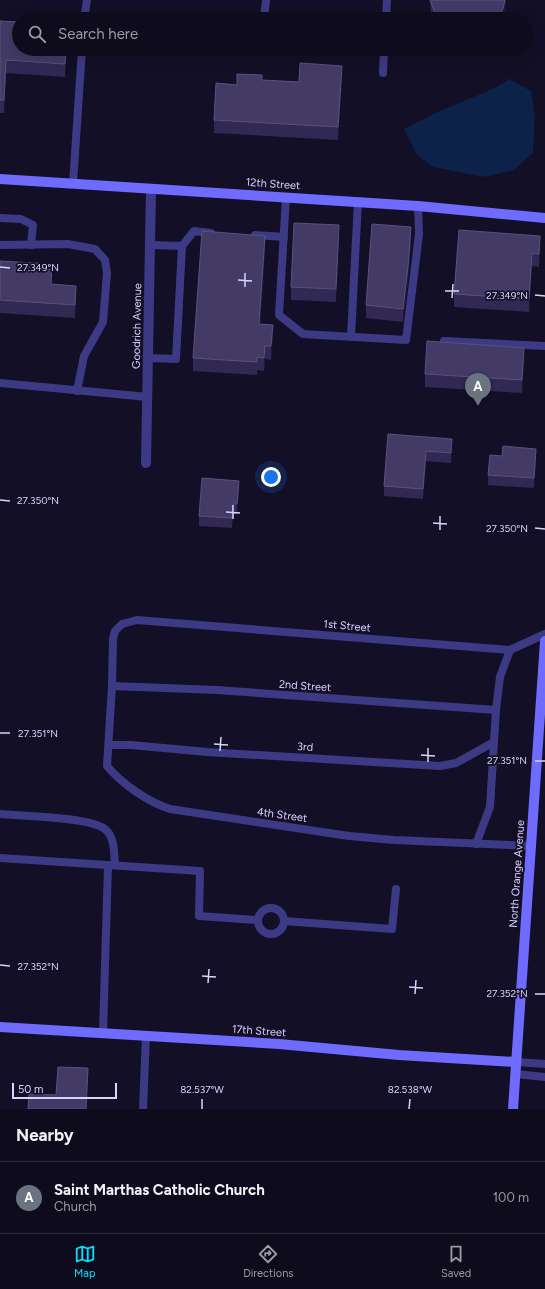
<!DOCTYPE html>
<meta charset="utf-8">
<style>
:root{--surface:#0e0b1c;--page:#1c1929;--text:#f1f3f6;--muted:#9b9ba3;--line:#2e2b3b;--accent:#00e5ff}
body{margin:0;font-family:Figtree,sans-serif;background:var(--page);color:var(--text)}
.scale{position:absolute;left:12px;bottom:10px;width:105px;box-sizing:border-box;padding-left:4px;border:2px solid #d9d4ff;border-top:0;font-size:11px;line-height:14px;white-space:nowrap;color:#d9d4ff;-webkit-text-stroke:3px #130f26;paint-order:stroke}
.you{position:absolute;left:271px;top:477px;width:14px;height:14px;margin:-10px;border:3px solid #fff;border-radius:50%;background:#1a73e8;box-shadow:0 0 0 6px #1a73e833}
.badge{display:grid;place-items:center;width:26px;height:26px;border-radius:50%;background:var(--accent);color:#fff;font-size:13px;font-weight:700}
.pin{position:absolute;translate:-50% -33px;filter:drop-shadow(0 1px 2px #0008)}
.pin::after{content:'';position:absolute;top:21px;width:14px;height:12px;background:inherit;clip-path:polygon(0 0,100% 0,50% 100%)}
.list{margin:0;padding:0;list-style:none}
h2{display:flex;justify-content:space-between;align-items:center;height:52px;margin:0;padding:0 16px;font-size:17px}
h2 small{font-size:13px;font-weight:400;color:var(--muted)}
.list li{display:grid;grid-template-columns:26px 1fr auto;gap:12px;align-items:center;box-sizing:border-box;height:72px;padding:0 16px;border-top:1px solid var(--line)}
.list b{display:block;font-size:15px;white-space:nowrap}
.list p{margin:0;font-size:13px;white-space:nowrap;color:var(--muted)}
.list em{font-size:13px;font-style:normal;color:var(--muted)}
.icon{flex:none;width:22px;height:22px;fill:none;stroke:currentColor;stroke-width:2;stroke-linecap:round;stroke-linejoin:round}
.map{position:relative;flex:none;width:545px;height:1109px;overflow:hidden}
.search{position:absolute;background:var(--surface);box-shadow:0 4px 16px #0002;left:12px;right:12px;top:12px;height:44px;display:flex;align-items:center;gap:10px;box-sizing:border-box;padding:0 14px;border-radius:22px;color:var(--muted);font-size:15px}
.sheet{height:124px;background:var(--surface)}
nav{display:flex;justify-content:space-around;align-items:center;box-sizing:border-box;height:56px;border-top:1px solid var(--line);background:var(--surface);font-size:11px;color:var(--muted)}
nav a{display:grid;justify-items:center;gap:2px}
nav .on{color:var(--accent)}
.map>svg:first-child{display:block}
.water{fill:#0c2248}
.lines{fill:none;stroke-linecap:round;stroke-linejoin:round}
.lane{stroke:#3d3a85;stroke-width:8}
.street{stroke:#3d3a85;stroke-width:10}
.secondary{stroke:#6f6bff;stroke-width:10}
.wall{fill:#312854}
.shaded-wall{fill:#1d163a}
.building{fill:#433a66;stroke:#5a527e}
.ticks{fill:none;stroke:#d9d4ff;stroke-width:1.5}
.labels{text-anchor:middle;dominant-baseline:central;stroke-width:3.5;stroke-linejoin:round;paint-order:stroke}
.street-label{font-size:11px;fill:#d9d4ff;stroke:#130f26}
.ticks-label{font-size:10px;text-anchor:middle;fill:#d9d4ff;stroke:#130f26;stroke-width:3.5;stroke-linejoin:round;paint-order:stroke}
</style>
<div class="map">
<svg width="545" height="1109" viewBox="0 0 545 1109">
<rect width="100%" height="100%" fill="#130f26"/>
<polygon class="water" points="509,79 531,91 535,118 533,153 514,170 484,177 433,167 417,155 404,129 440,111 495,88"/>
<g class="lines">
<g class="lane">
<polyline points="84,19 87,0"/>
<polyline points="264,19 266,0"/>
<polyline points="386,19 387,0"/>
<polyline points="383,73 384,49"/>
<polyline points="73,184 82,49"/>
<polyline points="286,197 279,315 303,334 406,340 419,234 418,206"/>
<polyline points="0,218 21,219 33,225 31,245"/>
<polyline points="255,235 284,237"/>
<polyline points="0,245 68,244 95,249 105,260 107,273 103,322 84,356 77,391"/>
<polyline points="150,245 182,246"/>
<polyline points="351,337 358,201"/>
<polyline points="444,341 545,346"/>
<polyline points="148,358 176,359 182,246 194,231 211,233"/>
<polyline points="0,383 148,397"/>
<polyline points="112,686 217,690 496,710"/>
<polyline points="109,745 131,745 207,752 440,766 456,763 494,742"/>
<path d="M0,814C22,816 92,817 106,830C115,838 114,854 115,865"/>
<polyline points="476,844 490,807 496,710 500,677 510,650"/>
<path d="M531,846L394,840L349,836L170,809C148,802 122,784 107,766L112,686L113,639L115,631L122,624L137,620L510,650L545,634"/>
<polyline points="0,858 200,871 199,916 257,920"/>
<circle cx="271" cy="921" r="13"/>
<polyline points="284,921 392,929 396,889"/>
<polyline points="103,1033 108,865"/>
<polyline points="516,1062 545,1064"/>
<polyline points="516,1074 545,1077"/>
<polyline points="143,1109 146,1036"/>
</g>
<polyline class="street" points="146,463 151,189"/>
<g class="secondary">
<polyline points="0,179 418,206 545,218"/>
<polyline points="0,1027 279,1044 399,1055 516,1062"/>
<polyline points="513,1109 545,641"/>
</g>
</g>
<g class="wall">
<polygon points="430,0 506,0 506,11 504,19 432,19 431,15"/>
<polygon points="0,21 66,49 65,77 6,73 4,113 0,113"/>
<polygon points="342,79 338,140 214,133 214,120 237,85 262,80 299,82"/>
<polygon points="339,238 336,302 291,300 291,287"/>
<polygon points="411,240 408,280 403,322 366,318 366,305"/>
<polygon points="265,249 260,324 273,338 271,360 265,359 264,371 257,370 257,375 193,371 193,358"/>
<polygon points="540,249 539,267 532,266 529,312 454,307 454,294"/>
<polygon points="0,261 52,277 51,284 76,299 75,318 0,313"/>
<polygon points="524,361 522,393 425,387 425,374"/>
<polygon points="388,434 452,450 451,463 426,461 423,499 384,496 384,486"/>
<polygon points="502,456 536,459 534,488 488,485 488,475"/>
<polygon points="239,491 237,514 233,514 232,528 199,526 199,516"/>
</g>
<g class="shaded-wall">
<polygon points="505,0 506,0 506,11 504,19 497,19"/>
<polygon points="6,60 6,73 4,113 4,100"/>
<polygon points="342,66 342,79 338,140 338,127"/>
<polygon points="339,225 339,238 336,302 336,289"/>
<polygon points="411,227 411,240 408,280 403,322 403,309"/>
<polygon points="265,236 265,249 259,338 259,324"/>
<polygon points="540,236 540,249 539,267 539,254"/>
<polygon points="532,253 532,266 529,312 529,299"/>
<polygon points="52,264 52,277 51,297 51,284"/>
<polygon points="76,286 76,299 75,318 75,305"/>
<polygon points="273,325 273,338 271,360 271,346"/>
<polygon points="265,346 265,359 264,371 264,358"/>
<polygon points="524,348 524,361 522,393 522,380"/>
<polygon points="452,439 452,450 451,463 451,453"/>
<polygon points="536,449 536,459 534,488 534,478"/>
<polygon points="426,451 426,461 423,499 423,489"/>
<polygon points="239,481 239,491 237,514 237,504"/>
<polygon points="88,1068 87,1109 86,1109"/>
</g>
<g class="building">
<polygon points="430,0 505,0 503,9 497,19 440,19 435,13"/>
<polygon points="0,21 19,22 19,49 66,49 65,64 6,60 4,100 0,100"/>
<polygon points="300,63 342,66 338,127 214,120 216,83 237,85 237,74 262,75 262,80 299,82"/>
<polygon points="294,223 339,225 336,289 291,287"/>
<polygon points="372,224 411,227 408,267 403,309 366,305"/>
<polygon points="459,230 540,236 539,254 532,253 529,299 454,294"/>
<polygon points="202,231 265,236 259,324 273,325 271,346 265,346 264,358 257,357 257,362 193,358"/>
<polygon points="0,261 52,264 51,284 76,286 75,305 0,300"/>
<polygon points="427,341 524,348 522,380 425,374"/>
<polygon points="388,434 452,439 451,453 426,451 423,489 384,486"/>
<polygon points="503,446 536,449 534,478 488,475 490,455 502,456"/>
<polygon points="202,478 239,481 237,504 233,504 232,518 199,516"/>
<polygon points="58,1067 88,1068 86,1109 28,1109 29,1094 56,1095"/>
</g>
<path class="ticks" d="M0,267L10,268M238,280L252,281M245,287V273M445,291H459M535,295L545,296M452,298L453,284M0,500L10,501M226,512L240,513M233,519V505M433,523L447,524M535,528L545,529M440,530V516M0,733H10M214,744L228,745M220,751L221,737M421,755L435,756M535,761H545M428,762V748M0,965L10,966M202,976L216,977M208,983L209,969M409,987L423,988M415,994L416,980M535,994H545M202,1109V1099M409,1109L410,1099"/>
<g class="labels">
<g class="street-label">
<text transform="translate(273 184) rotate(4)">12th Street</text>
<text transform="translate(137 326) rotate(-89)">Goodrich Avenue</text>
<text transform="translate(347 626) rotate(5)">1st Street</text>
<text transform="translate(305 686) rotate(4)">2nd Street</text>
<text transform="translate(305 747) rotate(4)">3rd</text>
<text transform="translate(282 815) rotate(8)">4th Street</text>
<text transform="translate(517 874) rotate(-86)">North Orange Avenue</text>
<text transform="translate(259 1031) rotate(4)">17th Street</text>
</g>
</g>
<g class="ticks-label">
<text x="38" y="271">27.349°N</text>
<text x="507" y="299">27.349°N</text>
<text x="38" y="504">27.350°N</text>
<text x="507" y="532">27.350°N</text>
<text x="38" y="737">27.351°N</text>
<text x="507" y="764">27.351°N</text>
<text x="38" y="970">27.352°N</text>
<text x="507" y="997">27.352°N</text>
<text x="202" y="1093">82.537°W</text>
<text x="410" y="1093">82.538°W</text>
</g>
</svg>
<div class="scale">50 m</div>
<div class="you"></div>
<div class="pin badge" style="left:478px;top:406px;background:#6b7280">A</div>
<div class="search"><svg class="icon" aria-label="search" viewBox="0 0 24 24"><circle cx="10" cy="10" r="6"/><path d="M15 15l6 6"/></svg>Search here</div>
</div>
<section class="sheet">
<h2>Nearby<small></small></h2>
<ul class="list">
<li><span class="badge" style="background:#6b7280">A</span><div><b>Saint Marthas Catholic Church</b><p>Church</p></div><em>100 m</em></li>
</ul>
</section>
<nav>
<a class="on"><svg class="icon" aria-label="map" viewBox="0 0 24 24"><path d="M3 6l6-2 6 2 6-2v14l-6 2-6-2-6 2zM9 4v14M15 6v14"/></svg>Map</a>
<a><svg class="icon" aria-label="directions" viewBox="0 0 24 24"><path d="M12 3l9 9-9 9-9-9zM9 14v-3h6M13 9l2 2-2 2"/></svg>Directions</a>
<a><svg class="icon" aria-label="saved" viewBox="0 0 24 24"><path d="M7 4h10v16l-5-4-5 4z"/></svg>Saved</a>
</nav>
